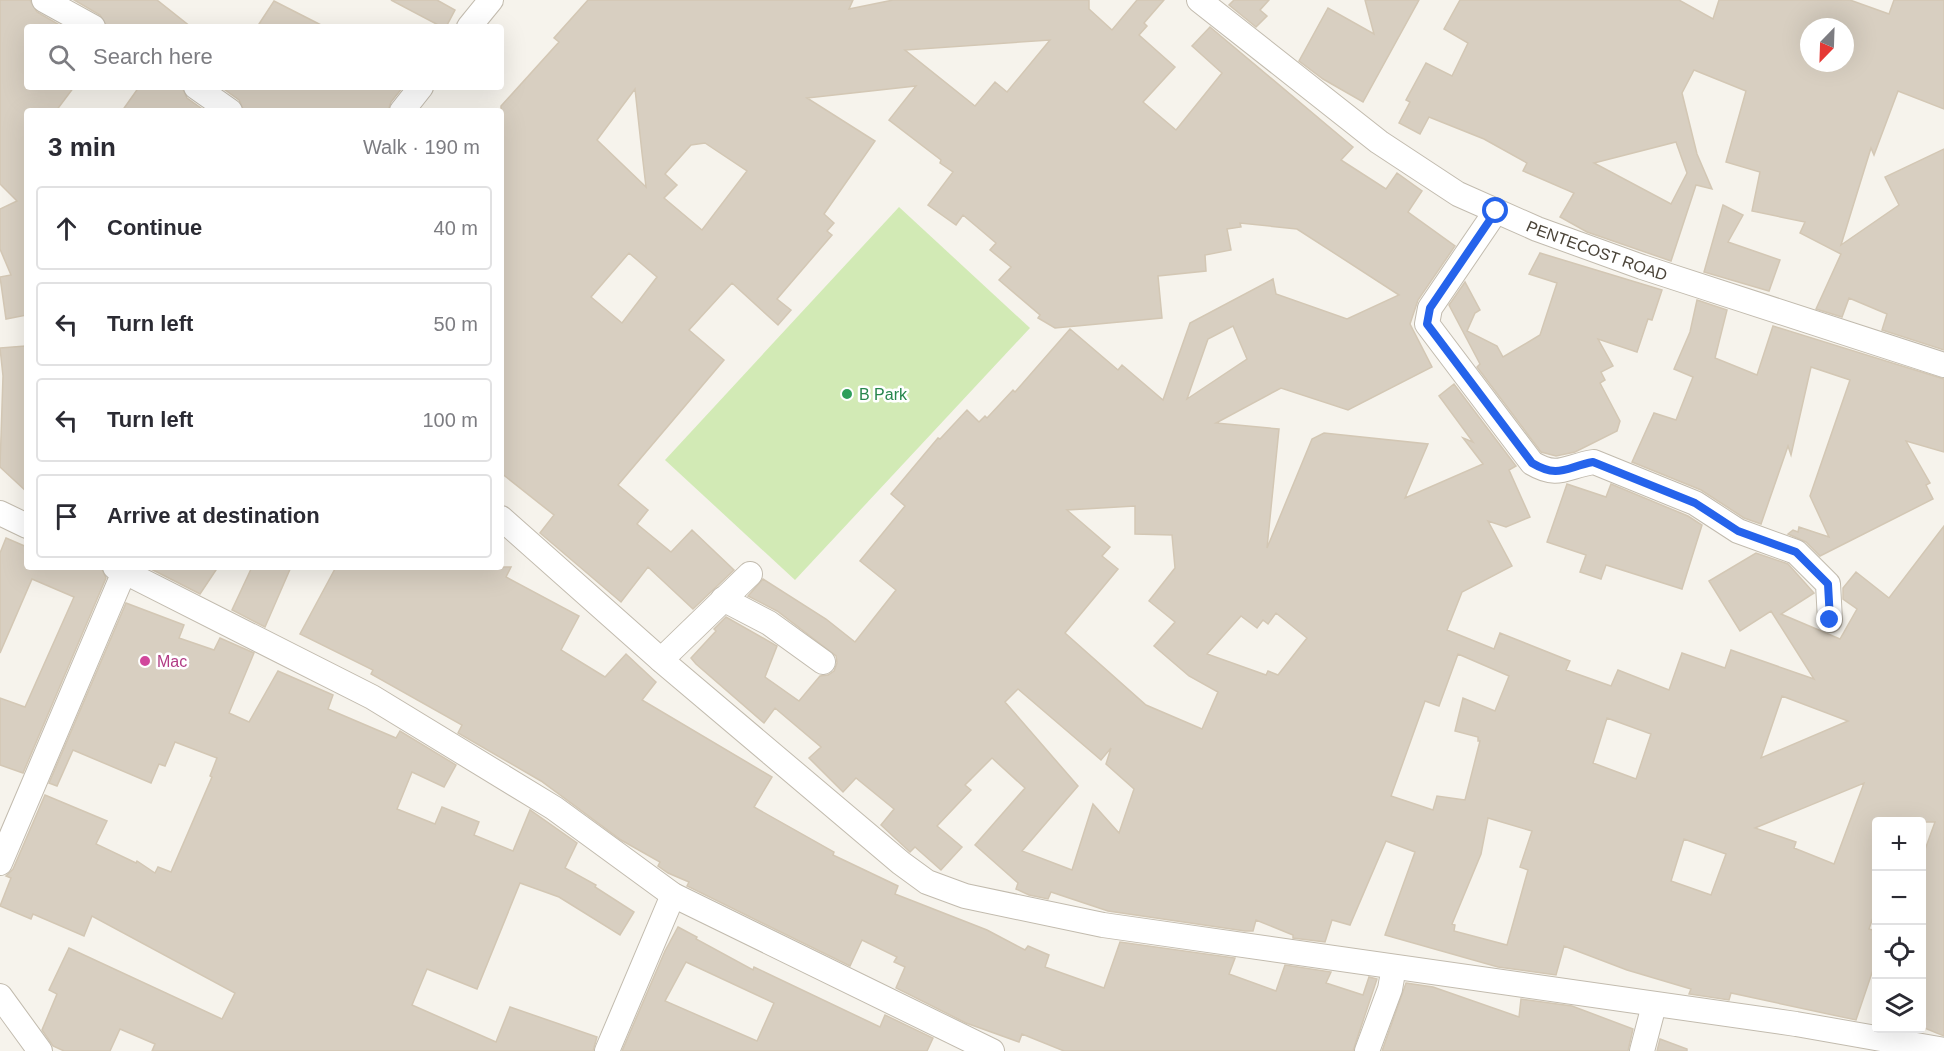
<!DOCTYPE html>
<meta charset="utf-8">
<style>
:root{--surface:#fff;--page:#f7f7f7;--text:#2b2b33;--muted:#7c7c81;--line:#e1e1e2}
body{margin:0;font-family:Arial,sans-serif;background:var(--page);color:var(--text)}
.controls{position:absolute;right:18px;bottom:18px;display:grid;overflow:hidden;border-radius:6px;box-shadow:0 6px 24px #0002}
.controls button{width:54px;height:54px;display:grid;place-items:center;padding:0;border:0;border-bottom:2px solid var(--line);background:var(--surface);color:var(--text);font:30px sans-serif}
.compass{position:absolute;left:1800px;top:18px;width:54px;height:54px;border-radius:50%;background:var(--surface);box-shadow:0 6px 24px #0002;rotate:203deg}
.stop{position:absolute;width:18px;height:18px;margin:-14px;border:4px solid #2563eb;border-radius:50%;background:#fff}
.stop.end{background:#2563eb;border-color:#fff;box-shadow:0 2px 6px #0008}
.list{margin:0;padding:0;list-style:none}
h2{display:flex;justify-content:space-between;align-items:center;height:78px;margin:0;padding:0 24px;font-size:26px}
h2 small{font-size:20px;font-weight:400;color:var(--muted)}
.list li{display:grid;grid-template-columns:39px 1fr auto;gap:18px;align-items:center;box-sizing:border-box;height:84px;margin:0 12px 12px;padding:0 12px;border:2px solid var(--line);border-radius:6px}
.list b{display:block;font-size:22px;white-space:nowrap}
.list em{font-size:20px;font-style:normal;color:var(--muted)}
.icon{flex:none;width:33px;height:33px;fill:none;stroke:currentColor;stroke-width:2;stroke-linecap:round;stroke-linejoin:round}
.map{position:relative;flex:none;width:1944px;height:1051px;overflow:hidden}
.search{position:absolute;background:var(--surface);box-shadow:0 6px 24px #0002;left:24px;top:24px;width:480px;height:66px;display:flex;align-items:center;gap:15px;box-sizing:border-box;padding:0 21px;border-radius:6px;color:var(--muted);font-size:22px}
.panel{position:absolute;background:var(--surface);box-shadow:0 6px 24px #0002;left:24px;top:108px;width:480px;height:462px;border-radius:6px}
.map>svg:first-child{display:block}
.green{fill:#d2eab5}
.building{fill:#d8cfc1;stroke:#d3c7b4;stroke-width:1.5;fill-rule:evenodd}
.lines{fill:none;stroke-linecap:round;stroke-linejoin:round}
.minor-casing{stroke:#c2bbae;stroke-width:26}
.minor{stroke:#fff;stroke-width:24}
.route{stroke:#2563eb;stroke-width:8}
.leisure-dot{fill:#2e9e5b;stroke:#fff;stroke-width:2}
.hotel-dot{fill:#d1479c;stroke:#fff;stroke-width:2}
.labels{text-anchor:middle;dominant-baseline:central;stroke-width:5;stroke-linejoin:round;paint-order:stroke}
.street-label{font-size:16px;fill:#4b4439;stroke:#fff}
.leisure-label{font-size:16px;fill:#27864d;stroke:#fff;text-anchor:start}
.hotel-label{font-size:16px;fill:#b23c85;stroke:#fff;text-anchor:start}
</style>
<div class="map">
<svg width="1944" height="1051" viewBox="0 0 1944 1051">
<rect width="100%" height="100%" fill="#f6f3ec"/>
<polygon class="green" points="899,207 1030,328 795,580 665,460"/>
<g class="building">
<polygon points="0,0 30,0 37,12 63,27 27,27 27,87 74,87 56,111 27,111 27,315 6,319 0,277 11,275 0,249 0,209 17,201 0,184"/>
<polygon points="74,0 157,0 191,27 107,27 100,15"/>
<polygon points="391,0 437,0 455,10 446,27 442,27"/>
<path d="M588,0H853L849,9L893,0H1089V9L1112,30L1137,0H1164L1144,23L1147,26L1139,35L1175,67L1143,102L1176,130L1222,73L1192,46L1210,27L1353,147L1341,160L1386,189L1397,173L1422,191L1408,212L1455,246L1418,300L1410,324L1432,367L1348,410L1281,388L1216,423L1279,429L1267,548L1312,439L1324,433L1428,444L1405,498L1483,464L1463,438L1473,442L1439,396L1454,384L1516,466L1509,470L1530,517L1506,527L1488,521L1512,566L1462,592L1447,630L1494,649L1500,633L1570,661L1566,670L1611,686L1618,670L1669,690L1682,653L1725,668L1731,650L1814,679L1771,611L1740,631L1709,581L1756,553L1788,564L1814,593L1781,614L1840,639L1857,609L1843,599V588L1856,572L1889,598L1944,526V1036L1922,1027V858L1935,822H1876V909L1869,929L1876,931V961L1856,1020L1731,993L1729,1000L1689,994L1691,989L1627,970L1564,946L1556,975L1498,967L1385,935L1415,852L1386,841L1350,925L1332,920L1325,942L1293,938V935L1256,920L1253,931H1245L1108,911L1051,892L1048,899L1029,895L1016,889L1018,883L975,845L1025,788L992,758L965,785L971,790L937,826L962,847L941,870L915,847L910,852L881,825L894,809L856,778L843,792L809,758L821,747L775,708L764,723L696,664L691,658L716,631L714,629L726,617L777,646L765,677L799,701L820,676L828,675L834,671L837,663L836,656L777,611L748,596L763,579L826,619L855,642L896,590L860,561L905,506L891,494L938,438L940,439L967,410L979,422L985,416L987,418L1013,390L1015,392L1070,329L1118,370L1122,365L1163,400L1190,323L1273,279L1276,294L1347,319L1399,295L1297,229L1240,223L1241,227L1227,229L1231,250L1205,255L1206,271L1158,276L1162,318L1055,328L1038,318L1040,315L999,280L1011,267L990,250L996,243L963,215L956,225L928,205L953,172L940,163L941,160L889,120L916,86L807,98L875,141L824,214L834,223L827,231L832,235L777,299L791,310L778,325L732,283L689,330L724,360L618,485L648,510L637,524L671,552L692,530L734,570L693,609L648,567L621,602L540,533L554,515L501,473V106L559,42L554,38ZM1050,40L1007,92L995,82L975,106L905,50ZM635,89L642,153L646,187L597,140ZM705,143L747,171L702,230L664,198L677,185L665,174L691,145ZM629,253L657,277L622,323L591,297ZM1233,326L1247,359L1187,399L1208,339ZM1135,506V534L1172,535L1175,568L1149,601L1175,622L1154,646L1189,676L1218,692L1202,729L1146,705L1065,633L1118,569L1102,556L1110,547L1067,510ZM1276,613L1307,638L1278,675L1268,671L1266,675L1207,654L1241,616L1257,628L1263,620L1268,624ZM1458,654L1509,676L1495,711L1463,698L1455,731L1478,737V741H1480L1465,800L1437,796L1433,810L1391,796L1425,701L1439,706ZM1018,689L1101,760L1111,748L1106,764L1134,789L1119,833L1093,804L1072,870L1022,851L1078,786L1005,702ZM1782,696L1848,721L1761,758ZM1607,718L1651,734L1636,779L1593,763ZM1864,783L1834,864L1794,848L1796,842L1755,828ZM1488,818L1532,831L1520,867L1528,870L1507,945L1454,931L1455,925L1452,924L1481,854ZM1684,839L1726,854L1711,895L1671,881Z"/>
<polygon points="1234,0 1269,0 1260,10 1267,16 1256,27 1229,5"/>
<polygon points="1365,0 1419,0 1363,102 1323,79 1299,61 1328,8 1374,34"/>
<path d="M1460,0H1679L1713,19L1719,0H1850L1889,14L1894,0H1944V109L1898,91L1874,155L1871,148L1841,245L1899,205L1885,177L1944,149V350L1882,330L1887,314L1849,298L1842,317L1816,309L1841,254L1800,233L1805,222L1752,211L1760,172L1726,162L1746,91L1694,70L1682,93L1697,154L1712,189L1696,185L1671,261L1587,232L1560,217L1574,193L1523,171L1527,163L1484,139L1429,117L1420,134L1399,123L1410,102L1406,100L1426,63L1452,76L1468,43L1444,29ZM1809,27H1845V63H1809ZM1676,142L1687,173L1671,204L1594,163Z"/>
<polygon points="274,1 325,27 257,27"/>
<polygon points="139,87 182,87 187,98 205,111 122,111"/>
<polygon points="221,87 403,87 391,102 388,111 244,111 239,100"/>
<polygon points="1723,205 1743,215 1728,242 1780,260 1769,291 1704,272"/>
<polygon points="1540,253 1662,290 1652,320 1648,319 1637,352 1598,339 1613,366 1601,372 1605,380 1600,383 1620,421 1617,431 1575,452 1556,456 1541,452 1477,367 1480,364 1449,305 1465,282 1480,310 1475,313 1467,331 1497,346 1503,357 1540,335 1557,283 1529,274"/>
<polygon points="1697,300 1727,310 1715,358 1757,375 1773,326 1944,379 1944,452 1906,441 1930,483 1926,485 1933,499 1820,556 1806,542 1788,534 1793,530 1798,532 1799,527 1829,537 1810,496 1850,380 1811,367 1791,455 1788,446 1761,524 1744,518 1701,490 1632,462 1654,413 1676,420 1693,377 1674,369 1690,332"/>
<polygon points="25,346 27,360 27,492 0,467 3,376 0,348"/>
<polygon points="1567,484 1606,497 1611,484 1688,516 1702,525 1682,589 1606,565 1601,579 1580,572 1586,555 1547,542"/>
<polygon points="6,538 27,547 27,567 101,567 106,578 23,773 0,765 0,698 25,707 74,597 32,579 0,653 0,553"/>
<polygon points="147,567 218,567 200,594"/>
<polygon points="252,567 291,567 265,627 232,610"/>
<polygon points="336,567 511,567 506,577 579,616 561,650 605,677 626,654 656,682 642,700 772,777 754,807 834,852 833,855 898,886 895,894 987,930 1025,950 1028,946 1049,955 1045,967 1104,988 1120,942 1235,958 1229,974 1276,991 1285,965 1331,972 1326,983 1363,995 1369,977 1377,979 1353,1051 1064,1051 1022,1034 1019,1042 966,1023 896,988 905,967 894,962 897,957 862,940 850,966 687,886 689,882 668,873 658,866 660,862 621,840 541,781 458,733 462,725 371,674 373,670 300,634"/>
<polygon points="126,603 184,625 179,638 214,650 220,638 254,653 229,713 249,722 278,671 333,695 328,709 396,738 400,731 456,765 444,787 412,772 397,809 435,824 442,807 479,822 474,835 513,851 530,810 577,843 565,868 596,885 595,887 634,912 620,935 559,897 520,883 477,989 427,969 412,1005 496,1042 510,1007 597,1037 593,1051 152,1051 155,1044 120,1029 110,1051 64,1051 53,1046 42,1030 57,994 49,990 69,948 222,1019 235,993 92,916 84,936 33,914 31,919 0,906 11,878 6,876 13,869 45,795 107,821 96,844 136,863 137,861 155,873 158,867 171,872 212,777 210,776 217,758 175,742 165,766 159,764 151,783 73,750 57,786 49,783"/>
<path d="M678,927L697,937L696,939L753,970L754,967L880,1027L885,1015L933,1038L927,1051H622L665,951ZM686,962L774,1003L757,1041L665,1001Z"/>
<polygon points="1406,983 1433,987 1519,1017 1521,999 1572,1006 1633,1029 1628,1051 1382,1051"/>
<polygon points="1660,1039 1687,1049 1687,1051 1657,1051"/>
</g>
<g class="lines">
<defs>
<g id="minor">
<polyline points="44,0 93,27"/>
<path id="s1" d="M1199,0L1379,142L1458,194L1537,229L1642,267L1944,365"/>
<polyline points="469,27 491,0"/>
<polyline points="196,87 230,111"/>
<polyline points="402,111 421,87"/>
<path d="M1496,211L1430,308L1427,324L1532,463C1559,479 1566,466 1594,462L1695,503L1738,531L1796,552L1828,584L1830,620"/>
<polyline points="0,513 27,526"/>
<polyline points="501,518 661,660 901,863 927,882 965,896 1103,925 1796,1024 1944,1050"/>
<polyline points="115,567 372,697 554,808 673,895 992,1051"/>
<polyline points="723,599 769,623 823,662"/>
<polyline points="661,660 750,574"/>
<polyline points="0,863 124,572"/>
<polyline points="0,996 40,1051"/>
<polyline points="607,1051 673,895"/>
<polyline points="1367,1051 1390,989 1394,967"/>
<polyline points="1642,1051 1654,1005"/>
</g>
</defs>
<use href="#minor" class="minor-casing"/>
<use href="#minor" class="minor"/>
</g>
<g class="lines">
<path class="route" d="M1496,211L1430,308L1427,324L1532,463C1559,479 1566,467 1593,462L1695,503L1738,531L1796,552L1828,584L1830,620"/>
</g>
<circle class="leisure-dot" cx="847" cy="394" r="6"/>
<circle class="hotel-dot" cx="145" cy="661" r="6"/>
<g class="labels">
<g class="street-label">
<text stroke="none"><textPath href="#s1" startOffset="474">PENTECOST ROAD</textPath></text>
</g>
<g class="leisure-label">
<text x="859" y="394">B Park</text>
</g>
<g class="hotel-label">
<text x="157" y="661">Mac</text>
</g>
</g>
</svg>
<div class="controls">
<button>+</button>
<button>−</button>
<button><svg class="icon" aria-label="locate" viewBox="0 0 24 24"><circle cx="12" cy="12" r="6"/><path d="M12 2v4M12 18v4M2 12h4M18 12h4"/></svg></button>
<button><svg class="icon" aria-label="layers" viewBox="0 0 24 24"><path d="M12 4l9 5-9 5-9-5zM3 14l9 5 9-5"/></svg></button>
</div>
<svg class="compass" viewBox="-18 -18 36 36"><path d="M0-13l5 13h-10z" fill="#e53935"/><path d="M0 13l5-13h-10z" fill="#7c7c81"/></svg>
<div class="stop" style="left:1496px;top:211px"></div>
<div class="stop end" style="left:1830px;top:620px"></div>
<div class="search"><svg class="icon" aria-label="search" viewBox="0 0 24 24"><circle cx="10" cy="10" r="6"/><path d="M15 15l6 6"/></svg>Search here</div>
<section class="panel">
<h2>3 min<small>Walk · 190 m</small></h2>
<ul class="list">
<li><svg class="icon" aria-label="ahead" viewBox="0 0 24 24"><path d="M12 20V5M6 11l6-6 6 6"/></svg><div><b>Continue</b></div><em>40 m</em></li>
<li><svg class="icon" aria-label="left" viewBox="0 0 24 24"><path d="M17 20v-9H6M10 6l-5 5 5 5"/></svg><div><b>Turn left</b></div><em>50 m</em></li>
<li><svg class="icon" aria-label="left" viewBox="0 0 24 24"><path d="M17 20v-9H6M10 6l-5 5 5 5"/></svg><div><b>Turn left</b></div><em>100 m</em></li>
<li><svg class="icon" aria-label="arrive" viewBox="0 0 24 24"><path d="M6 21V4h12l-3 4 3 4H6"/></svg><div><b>Arrive at destination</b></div></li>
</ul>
</section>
</div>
